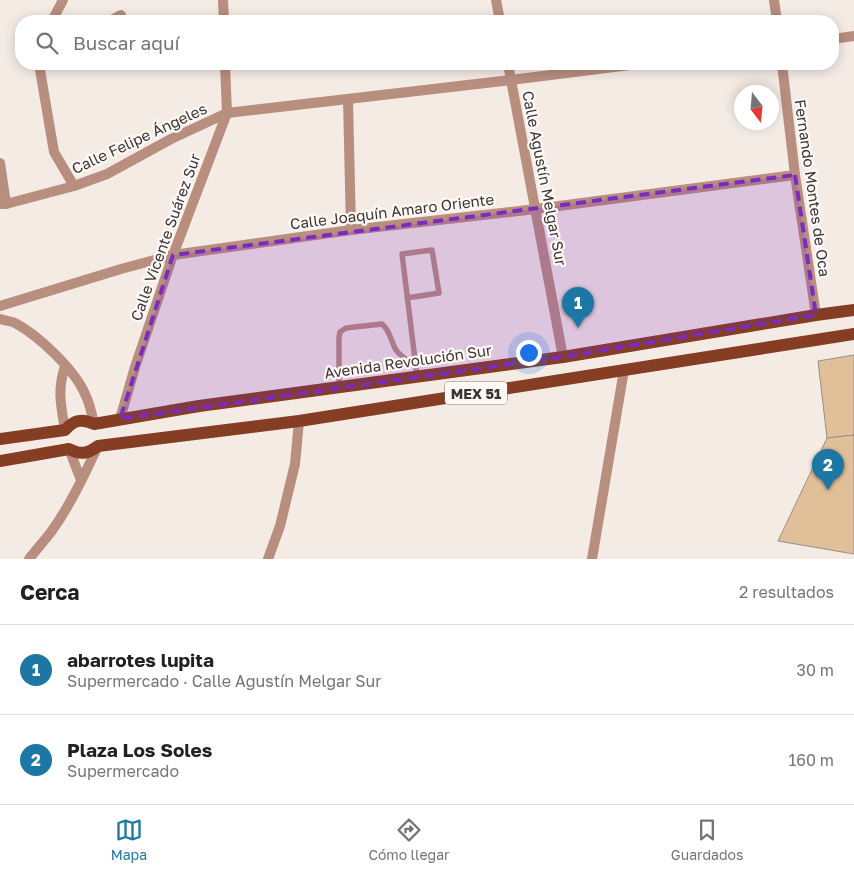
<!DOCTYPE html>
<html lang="es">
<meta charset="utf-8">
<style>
:root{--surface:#fff;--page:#f6f6f6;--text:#202124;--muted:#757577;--line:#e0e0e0;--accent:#1c77a5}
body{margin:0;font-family:"Golos Text",sans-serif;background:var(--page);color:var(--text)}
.compass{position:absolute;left:734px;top:85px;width:45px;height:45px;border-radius:50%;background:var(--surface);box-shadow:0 2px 12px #0003;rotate:164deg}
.you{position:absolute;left:528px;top:352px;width:18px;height:18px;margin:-12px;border:4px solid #fff;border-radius:50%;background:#1a73e8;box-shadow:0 0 0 8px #1a73e833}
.badge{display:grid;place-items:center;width:32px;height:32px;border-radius:50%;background:var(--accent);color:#fff;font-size:16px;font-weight:700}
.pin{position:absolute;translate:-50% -41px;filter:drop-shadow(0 1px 2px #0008)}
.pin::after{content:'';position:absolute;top:26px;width:18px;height:15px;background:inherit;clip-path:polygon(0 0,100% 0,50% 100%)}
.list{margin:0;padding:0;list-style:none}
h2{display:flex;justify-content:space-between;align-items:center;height:65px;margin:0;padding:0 20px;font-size:21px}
h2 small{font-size:16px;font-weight:400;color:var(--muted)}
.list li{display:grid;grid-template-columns:32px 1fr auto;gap:15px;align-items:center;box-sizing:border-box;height:90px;padding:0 20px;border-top:1px solid var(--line)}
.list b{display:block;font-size:19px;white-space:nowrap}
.list p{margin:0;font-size:16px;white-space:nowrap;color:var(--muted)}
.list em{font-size:16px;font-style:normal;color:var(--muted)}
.icon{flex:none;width:28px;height:28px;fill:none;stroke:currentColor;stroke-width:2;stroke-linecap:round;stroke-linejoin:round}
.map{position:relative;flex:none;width:854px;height:559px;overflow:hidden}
.search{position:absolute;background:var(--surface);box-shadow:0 2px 12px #0003;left:15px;right:15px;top:15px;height:55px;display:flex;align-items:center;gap:12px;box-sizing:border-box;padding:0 18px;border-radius:20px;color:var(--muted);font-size:19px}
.sheet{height:245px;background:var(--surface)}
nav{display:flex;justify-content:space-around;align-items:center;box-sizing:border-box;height:70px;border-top:1px solid var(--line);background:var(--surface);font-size:14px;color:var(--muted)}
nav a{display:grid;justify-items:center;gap:2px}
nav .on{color:var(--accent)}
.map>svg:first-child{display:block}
.building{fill:#e1bf98;stroke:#979089}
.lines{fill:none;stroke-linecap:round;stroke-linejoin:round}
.service{stroke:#b88e7f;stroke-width:5.5}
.minor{stroke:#b88e7f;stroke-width:10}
.tertiary{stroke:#b88e7f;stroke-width:10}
.primary{stroke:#853d24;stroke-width:12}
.marked{fill:#7b2cbf;fill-opacity:0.2;stroke:#7b2cbf;stroke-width:4;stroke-dasharray:10 6;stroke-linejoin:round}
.labels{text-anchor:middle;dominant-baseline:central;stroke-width:4.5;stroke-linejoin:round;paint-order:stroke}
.shield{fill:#fef9f7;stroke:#74706d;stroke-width:1}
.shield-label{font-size:14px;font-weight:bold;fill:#393532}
.street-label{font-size:15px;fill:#393532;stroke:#fef9f7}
</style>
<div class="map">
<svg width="854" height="559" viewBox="0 0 854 559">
<rect width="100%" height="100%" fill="#f5ebe5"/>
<g class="building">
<polygon points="854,355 854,435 827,438 818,361"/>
<polygon points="854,435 854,554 778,541 827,438"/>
</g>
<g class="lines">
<g class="service">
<polyline points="407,298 439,293 432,250 402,254 417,376"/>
<path d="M339,386V338L340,332L346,328L382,324C390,330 391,342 396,350C401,357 409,361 416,366"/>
</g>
<g class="minor">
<polyline points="223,0 224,21"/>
<polyline points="496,0 500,21"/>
<polyline points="774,0 777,21"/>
<polyline points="52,21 63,0"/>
<polyline points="110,21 121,15"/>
<polyline points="833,39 854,36"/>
<polyline points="39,64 54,152 74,186"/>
<polyline points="508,64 563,357"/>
<polyline points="782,64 795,175 816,315"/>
<polyline points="348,99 351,230"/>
<polyline points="0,163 6,204"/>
<polyline points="0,204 6,204 74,186 107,174 171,139 227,113 511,80 638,64"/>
<polyline points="0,306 121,269 173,255 351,230 536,209 795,175"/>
<polyline points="120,419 135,367 173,255 227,113 225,64"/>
<polyline points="268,559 280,526 295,464 299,421"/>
<polyline points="592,559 624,370"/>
</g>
<g class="tertiary">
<path d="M0,319C5,321 11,321 15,323C38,335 75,370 85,394C90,404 92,414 94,424"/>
<path d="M65,430C61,405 57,391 65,366"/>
<polyline points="69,449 81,480"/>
<path d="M29,559C36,550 44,541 51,532C70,506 84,475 98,446"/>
</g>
<g class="primary">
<path d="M0,439L65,430C74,420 82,418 94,424L199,406L563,357L816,315L854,310"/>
<path d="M0,461L69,449C80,455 88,454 98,446L299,421L854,334"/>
</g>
</g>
<path class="marked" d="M795,175L816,315L563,357L120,419L173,255Z"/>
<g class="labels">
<rect class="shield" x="445" y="381.5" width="62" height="23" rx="4"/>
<g class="shield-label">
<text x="476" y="393">MEX 51</text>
</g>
<g class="street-label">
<text transform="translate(139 138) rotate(-25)">Calle Felipe Ángeles</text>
<text transform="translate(545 178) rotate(79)">Calle Agustín Melgar Sur</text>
<text transform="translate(813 188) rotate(82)">Fernando Montes de Oca</text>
<text transform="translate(392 211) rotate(-7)">Calle Joaquín Amaro Oriente</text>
<text transform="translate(165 237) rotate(-70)">Calle Vicente Suárez Sur</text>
<text transform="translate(408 361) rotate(-8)">Avenida Revolución Sur</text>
</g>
</g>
</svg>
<svg class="compass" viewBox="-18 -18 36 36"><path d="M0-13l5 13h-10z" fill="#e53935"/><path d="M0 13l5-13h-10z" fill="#757577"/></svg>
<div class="you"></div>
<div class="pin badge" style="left:578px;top:328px">1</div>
<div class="pin badge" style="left:828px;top:490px">2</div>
<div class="search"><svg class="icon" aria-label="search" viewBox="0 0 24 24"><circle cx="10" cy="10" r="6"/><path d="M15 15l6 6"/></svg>Buscar aquí</div>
</div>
<section class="sheet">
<h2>Cerca<small>2 resultados</small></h2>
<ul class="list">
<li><span class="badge">1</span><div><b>abarrotes lupita</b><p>Supermercado · Calle Agustín Melgar Sur</p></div><em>30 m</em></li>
<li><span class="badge">2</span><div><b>Plaza Los Soles</b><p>Supermercado</p></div><em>160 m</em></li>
</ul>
</section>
<nav>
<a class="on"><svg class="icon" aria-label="map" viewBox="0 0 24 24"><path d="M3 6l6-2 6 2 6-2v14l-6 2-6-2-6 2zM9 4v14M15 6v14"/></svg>Mapa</a>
<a><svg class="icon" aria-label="directions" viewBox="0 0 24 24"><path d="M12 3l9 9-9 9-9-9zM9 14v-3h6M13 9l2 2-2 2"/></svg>Cómo llegar</a>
<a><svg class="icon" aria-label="saved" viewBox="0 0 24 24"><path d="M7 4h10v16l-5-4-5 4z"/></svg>Guardados</a>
</nav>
